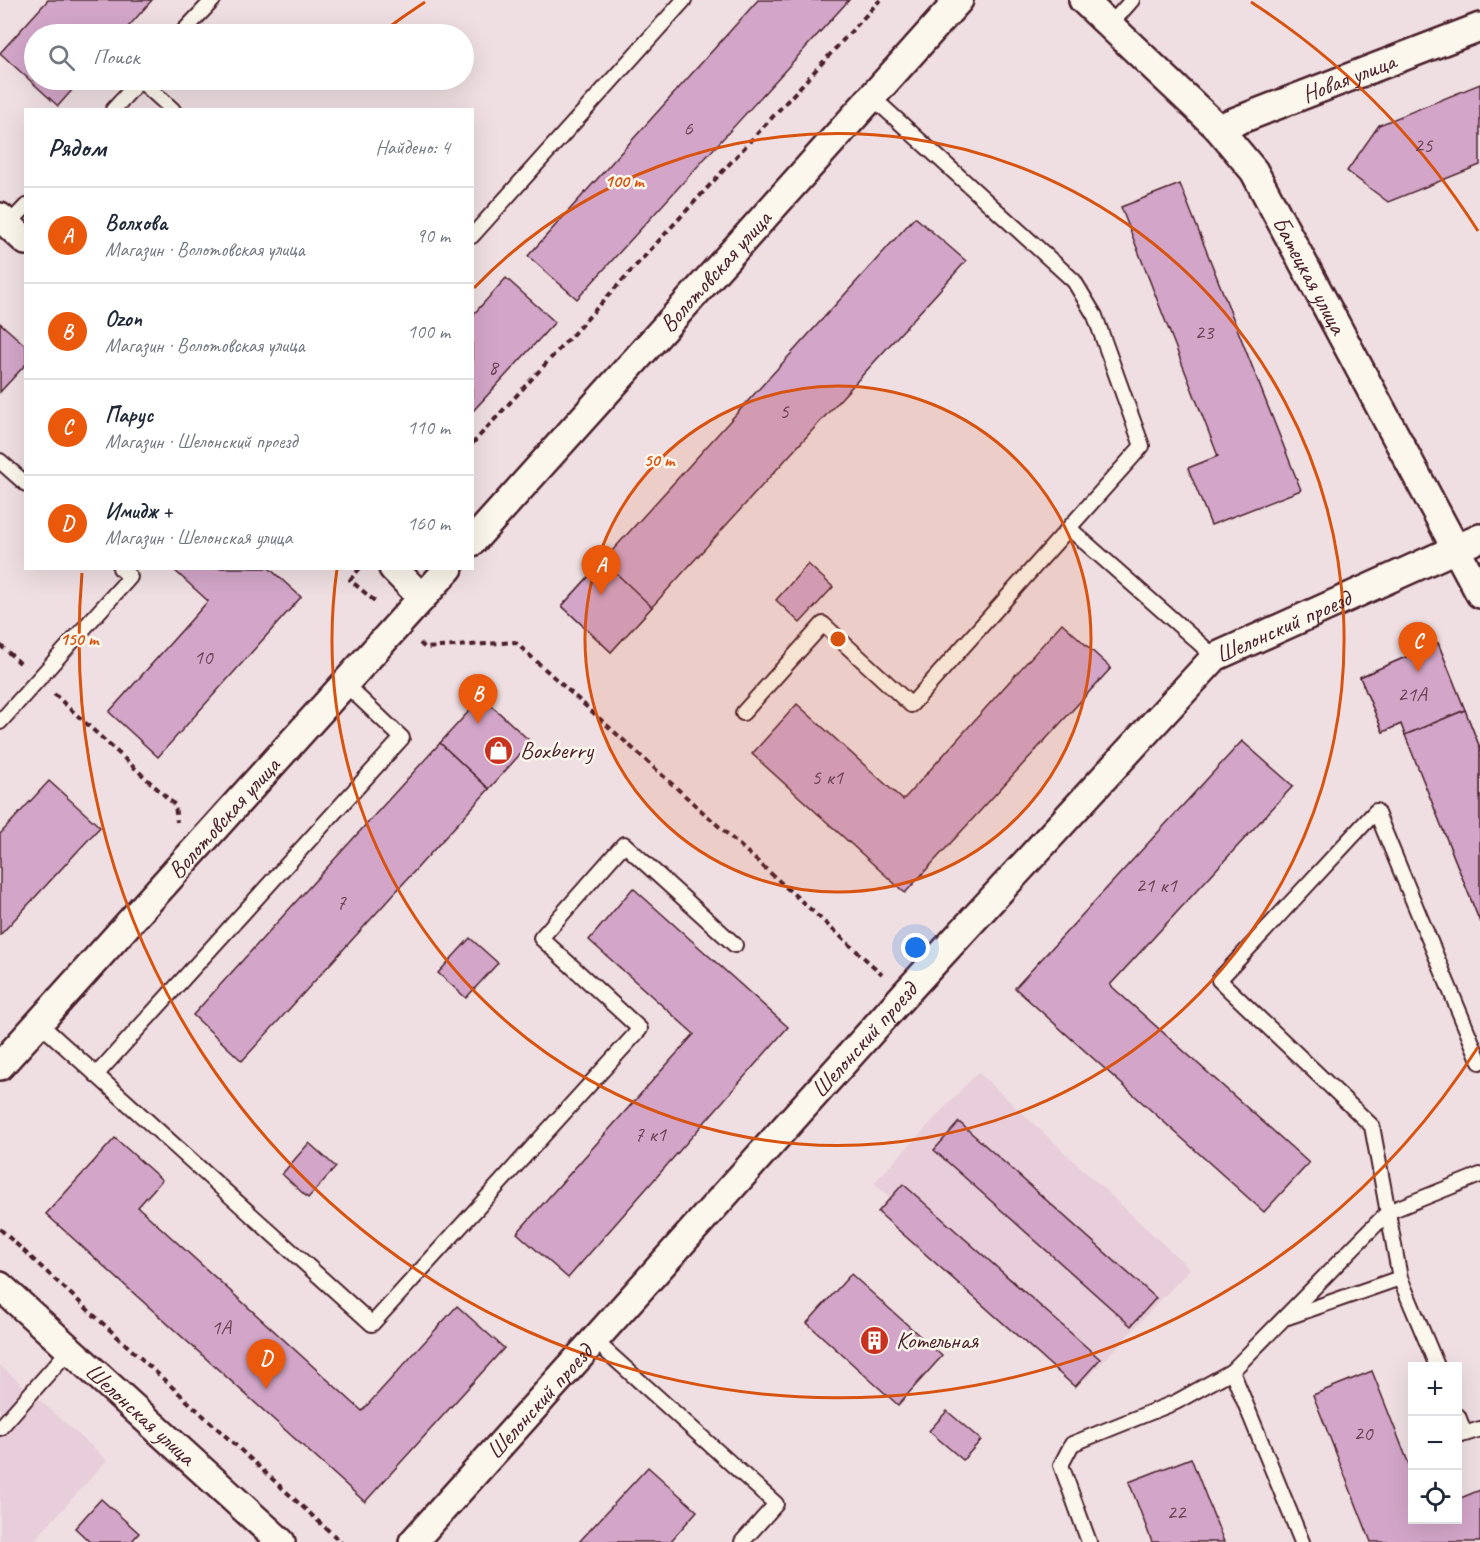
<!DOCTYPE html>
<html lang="ru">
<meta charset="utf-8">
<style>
:root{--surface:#fff;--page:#f2f2f3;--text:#1f2937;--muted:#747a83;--line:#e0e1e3;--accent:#ea580c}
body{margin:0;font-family:Caveat,sans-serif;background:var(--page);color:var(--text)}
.controls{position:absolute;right:18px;bottom:18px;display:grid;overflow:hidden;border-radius:0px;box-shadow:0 6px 24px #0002}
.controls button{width:54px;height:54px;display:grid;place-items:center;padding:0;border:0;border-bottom:2px solid var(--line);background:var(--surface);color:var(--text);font:30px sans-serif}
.you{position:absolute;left:916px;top:948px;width:21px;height:21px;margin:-15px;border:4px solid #fff;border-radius:50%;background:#1a73e8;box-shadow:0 0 0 9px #1a73e833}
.badge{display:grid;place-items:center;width:39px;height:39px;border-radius:50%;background:var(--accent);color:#fff;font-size:20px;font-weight:700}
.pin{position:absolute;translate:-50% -50px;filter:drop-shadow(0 2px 3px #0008)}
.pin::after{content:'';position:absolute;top:32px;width:21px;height:18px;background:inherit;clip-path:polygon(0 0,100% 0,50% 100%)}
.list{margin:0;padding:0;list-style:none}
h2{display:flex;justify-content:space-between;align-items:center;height:78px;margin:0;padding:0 24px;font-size:26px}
h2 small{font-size:20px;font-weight:400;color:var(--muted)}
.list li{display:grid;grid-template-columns:39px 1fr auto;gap:18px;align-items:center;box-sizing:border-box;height:96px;padding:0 24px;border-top:2px solid var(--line)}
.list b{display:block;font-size:22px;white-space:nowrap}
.list p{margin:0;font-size:20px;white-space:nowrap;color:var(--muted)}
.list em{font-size:20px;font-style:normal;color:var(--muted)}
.icon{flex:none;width:33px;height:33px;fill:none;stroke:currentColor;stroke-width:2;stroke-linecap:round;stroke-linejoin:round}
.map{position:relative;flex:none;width:1480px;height:1542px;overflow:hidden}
.search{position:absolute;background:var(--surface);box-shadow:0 6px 24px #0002;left:24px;top:24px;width:450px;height:66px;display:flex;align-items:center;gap:15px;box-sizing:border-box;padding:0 21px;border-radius:33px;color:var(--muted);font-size:22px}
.panel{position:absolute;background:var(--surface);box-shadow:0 6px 24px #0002;left:24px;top:108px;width:450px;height:462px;border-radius:0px}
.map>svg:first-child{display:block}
.built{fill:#e7ceda}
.building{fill:#d3a6c9;stroke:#4a1f2b;stroke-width:1.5}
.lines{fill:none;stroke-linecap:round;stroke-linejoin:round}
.lane-casing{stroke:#4a1f2b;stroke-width:18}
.street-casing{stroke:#4a1f2b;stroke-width:32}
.path{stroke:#4a1f2b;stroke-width:4;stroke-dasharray:6 4.5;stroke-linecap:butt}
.lane{stroke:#fbf7ec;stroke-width:14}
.street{stroke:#fbf7ec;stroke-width:27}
.ring{fill:none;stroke:#d8530f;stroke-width:3}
.labels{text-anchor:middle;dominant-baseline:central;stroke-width:5;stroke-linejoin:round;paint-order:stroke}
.number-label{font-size:21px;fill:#6c4152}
.street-label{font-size:24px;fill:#4a1f2b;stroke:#fbf7ec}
.poi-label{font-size:24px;fill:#4a1f2b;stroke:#fbf7ec;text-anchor:start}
.centre{fill:#d8530f;stroke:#fbf7ec;stroke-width:3}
.ring-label{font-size:18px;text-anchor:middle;font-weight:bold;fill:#d8530f;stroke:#fbf7ec;stroke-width:5;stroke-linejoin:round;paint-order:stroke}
</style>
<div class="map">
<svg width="1480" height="1542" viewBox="0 0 1480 1542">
<rect width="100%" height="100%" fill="#efdfe2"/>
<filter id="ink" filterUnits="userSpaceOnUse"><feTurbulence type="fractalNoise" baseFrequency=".0167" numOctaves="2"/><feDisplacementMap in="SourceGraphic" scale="12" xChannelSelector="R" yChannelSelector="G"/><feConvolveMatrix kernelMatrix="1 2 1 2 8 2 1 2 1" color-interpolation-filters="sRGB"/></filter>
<g filter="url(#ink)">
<g class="built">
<polygon points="978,1072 1190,1269 1086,1380 874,1183"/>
<polygon points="0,1365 107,1460 33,1542 0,1542"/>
</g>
<g class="building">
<polygon points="48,0 152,0 122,34 34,34 34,80 81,80 58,106 0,53"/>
<polygon points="758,0 849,0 577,299 528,256"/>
<polygon points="1480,84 1480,165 1388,202 1347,171 1379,125"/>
<polygon points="1180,184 1301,490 1211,525 1188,468 1218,456 1121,207"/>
<polygon points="915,217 966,261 611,652 562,606"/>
<polygon points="506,278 555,322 472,412 472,316"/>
<polygon points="0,323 26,346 26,364 0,392"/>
<polygon points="603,561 652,607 611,652 562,606"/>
<polygon points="808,564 833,587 800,623 776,600"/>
<polygon points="172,568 269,568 301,597 158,757 109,712 208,601"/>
<polygon points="1062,623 1111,668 905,893 752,754 797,704 903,800"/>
<polygon points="1438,643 1480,748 1480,922 1401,724 1383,732 1360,677"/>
<polygon points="1438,643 1465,710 1405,735 1401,724 1383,732 1360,677"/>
<polygon points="482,697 531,742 489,789 440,743"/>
<polygon points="1465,710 1480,748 1480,922 1405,735"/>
<polygon points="1242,741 1293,786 1110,985 1309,1163 1264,1212 1015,988"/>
<polygon points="440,743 489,789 242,1061 193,1015"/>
<polygon points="49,781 100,827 0,935 0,834"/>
<polygon points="633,888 788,1027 568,1278 517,1233 694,1034 589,940"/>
<polygon points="470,938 498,963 466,998 438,973"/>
<polygon points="959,1122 1156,1298 1131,1326 934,1150"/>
<polygon points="115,1138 162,1180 138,1207 362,1411 457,1306 504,1348 365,1502 46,1214"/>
<polygon points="309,1143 336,1167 308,1198 282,1174"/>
<polygon points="903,1184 1100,1359 1075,1387 878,1212"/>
<polygon points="851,1274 942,1356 898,1405 807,1323"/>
<polygon points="1372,1371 1412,1472 1412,1520 1458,1520 1458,1499 1480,1490 1480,1542 1371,1542 1313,1395"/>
<polygon points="947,1411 981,1440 963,1460 929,1431"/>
<polygon points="1191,1458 1224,1542 1152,1542 1129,1482"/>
<polygon points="648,1467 697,1511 670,1542 579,1542"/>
<polygon points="101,1499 139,1533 131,1542 90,1542 75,1528"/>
</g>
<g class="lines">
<defs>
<g id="lane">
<polyline points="1110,25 1132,0"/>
<polyline points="181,34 213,0"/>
<polyline points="140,80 173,110"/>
<polyline points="113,110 140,80"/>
<polyline points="8,225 26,206"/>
<polyline points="472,236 684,0"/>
<polyline points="0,461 26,484"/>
<polyline points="1070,529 1215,657"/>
<polyline points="743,713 823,624 911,705 1142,446 1095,316 1074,281 872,97"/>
<polyline points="0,722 130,577 120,568"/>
<polyline points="39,1023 372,1324 640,1029 541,938 624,844 735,945"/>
<polyline points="96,1075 402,738 346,685"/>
<polyline points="1288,1317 1400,1278"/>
<polyline points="594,1340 776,1504 742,1542"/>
<polyline points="1437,1366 1400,1278 1372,1126 1219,980 1376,811 1480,1062"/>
<polyline points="1458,1416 1465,1434 1480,1429"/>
<polyline points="0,1428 70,1349"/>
<polyline points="1089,1542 1061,1465 1072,1444 1176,1402 1232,1371"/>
<polyline points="1302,1542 1232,1371 1388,1212 1480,1175"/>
</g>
<g id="street">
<path id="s1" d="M1083,0L1218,128L1254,171L1480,594"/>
<path id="s2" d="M1218,128L1480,27"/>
<polyline points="0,217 26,241"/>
<path id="s3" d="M472,542L959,0"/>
<polyline points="393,568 422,598"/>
<path id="s4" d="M0,1066L449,568"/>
<path id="s5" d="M0,1286L281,1542"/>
<path id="s6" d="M413,1542L905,994L1215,657L1480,538"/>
</g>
</defs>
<use href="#lane" class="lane-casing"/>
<use href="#street" class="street-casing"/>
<g class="path">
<polyline points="472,444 880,0"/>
<polyline points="360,568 350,580 377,603"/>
<polyline points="420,643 425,648 515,642 882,974"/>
<polyline points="0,645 20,663"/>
<polyline points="54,694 175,805 177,822"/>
<polyline points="0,1229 341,1542"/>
</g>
<use href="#lane" class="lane"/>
<use href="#street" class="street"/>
</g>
</g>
<circle cx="838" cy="639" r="253" fill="#d8530f" fill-opacity=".12"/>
<g class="ring">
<circle cx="838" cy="639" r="253"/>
<path d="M474 288A506 506 0 1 1 337 569"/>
<path d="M1478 1047A759 759 0 0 1 82 573M381 33A759 759 0 0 1 425 2M1251 2A759 759 0 0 1 1478 231"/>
</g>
<defs>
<symbol id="shop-disc" viewBox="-11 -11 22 22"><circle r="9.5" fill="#c8321e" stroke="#fbf7ec"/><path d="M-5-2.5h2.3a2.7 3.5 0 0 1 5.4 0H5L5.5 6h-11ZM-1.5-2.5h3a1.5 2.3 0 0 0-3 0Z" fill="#fff"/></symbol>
<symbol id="building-disc" viewBox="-11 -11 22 22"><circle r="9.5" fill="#c8321e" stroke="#fbf7ec"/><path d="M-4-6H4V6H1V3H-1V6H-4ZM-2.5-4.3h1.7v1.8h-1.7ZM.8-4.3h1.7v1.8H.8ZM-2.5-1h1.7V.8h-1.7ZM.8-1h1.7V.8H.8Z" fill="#fff"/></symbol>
</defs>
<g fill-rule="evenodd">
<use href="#shop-disc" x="482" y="734" width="33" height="33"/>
<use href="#building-disc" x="858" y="1324" width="33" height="33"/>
</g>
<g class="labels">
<g class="number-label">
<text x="688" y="128">6</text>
<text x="1423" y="145">25</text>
<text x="1204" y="332">23</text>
<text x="493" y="367">8</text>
<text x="784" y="411">5</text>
<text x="203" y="657">10</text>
<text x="1412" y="694">21А</text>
<text x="827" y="777">5 к1</text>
<text x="1156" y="885">21 к1</text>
<text x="341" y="902">7</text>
<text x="650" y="1134">7 к1</text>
<text x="221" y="1327">1А</text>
<text x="1363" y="1433">20</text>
<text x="1176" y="1512">22</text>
</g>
<g class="street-label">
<text stroke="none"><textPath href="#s2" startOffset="140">Новая улица</textPath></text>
<text stroke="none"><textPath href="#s3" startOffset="364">Волотовская улица</textPath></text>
<text stroke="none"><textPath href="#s1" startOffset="360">Батецкая улица</textPath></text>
<text stroke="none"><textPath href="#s6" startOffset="1269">Шелонский проезд</textPath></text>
<text stroke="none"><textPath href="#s4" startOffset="334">Волотовская улица</textPath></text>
<text stroke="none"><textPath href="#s6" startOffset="675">Шелонский проезд</textPath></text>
<text stroke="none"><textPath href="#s6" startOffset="189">Шелонский проезд</textPath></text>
<text stroke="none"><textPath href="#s5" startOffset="190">Шелонская улица</textPath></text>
</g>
<g class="poi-label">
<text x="520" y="750">Boxberry</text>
<text x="896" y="1340">Котельная</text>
</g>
</g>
<circle cx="838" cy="639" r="9" class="centre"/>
<g class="ring-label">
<text x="624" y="187">100 m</text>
<text x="659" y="466">50 m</text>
<text x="79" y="645">150 m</text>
</g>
</svg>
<div class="controls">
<button>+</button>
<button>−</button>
<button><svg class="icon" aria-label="locate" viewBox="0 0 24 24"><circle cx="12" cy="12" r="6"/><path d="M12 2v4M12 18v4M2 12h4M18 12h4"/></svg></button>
</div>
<div class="you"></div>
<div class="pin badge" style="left:601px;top:595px">A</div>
<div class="pin badge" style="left:478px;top:724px">B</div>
<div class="pin badge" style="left:1418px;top:672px">C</div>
<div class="pin badge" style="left:266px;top:1389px">D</div>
<div class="search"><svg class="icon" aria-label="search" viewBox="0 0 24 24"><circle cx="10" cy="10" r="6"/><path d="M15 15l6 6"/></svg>Поиск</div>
<section class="panel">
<h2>Рядом<small>Найдено: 4</small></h2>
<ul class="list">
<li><span class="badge">A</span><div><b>Волхова</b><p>Магазин · Волотовская улица</p></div><em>90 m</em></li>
<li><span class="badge">B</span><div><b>Ozon</b><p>Магазин · Волотовская улица</p></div><em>100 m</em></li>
<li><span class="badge">C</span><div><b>Парус</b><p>Магазин · Шелонский проезд</p></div><em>110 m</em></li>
<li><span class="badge">D</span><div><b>Имидж +</b><p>Магазин · Шелонская улица</p></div><em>160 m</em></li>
</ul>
</section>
</div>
